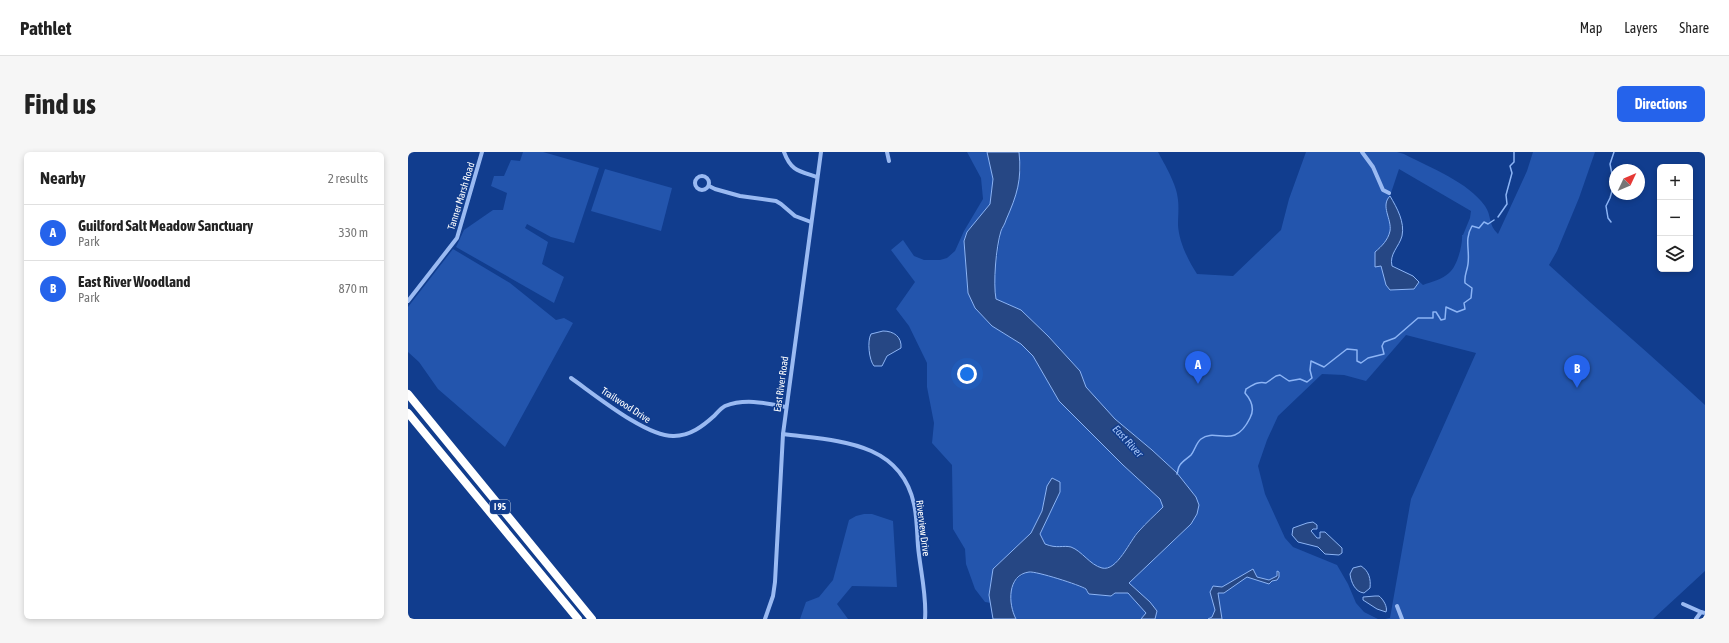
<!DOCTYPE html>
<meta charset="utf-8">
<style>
:root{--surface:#fff;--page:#f6f6f6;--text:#222;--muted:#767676;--line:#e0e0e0;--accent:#2563eb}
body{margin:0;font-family:"Asap Condensed",sans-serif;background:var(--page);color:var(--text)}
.controls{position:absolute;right:12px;top:12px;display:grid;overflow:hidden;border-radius:6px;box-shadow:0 2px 6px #0003}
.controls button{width:36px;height:36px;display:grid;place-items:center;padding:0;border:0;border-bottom:1px solid var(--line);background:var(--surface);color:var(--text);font:20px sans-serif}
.compass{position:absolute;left:1201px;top:12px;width:36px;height:36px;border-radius:50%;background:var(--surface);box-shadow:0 2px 6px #0003;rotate:46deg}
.you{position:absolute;left:559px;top:222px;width:14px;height:14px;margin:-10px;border:3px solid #fff;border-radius:50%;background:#1a73e8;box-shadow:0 0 0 6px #1a73e833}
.badge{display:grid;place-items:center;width:26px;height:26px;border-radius:50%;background:var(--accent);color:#fff;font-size:13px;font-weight:700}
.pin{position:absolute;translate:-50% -33px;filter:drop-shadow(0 1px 2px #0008)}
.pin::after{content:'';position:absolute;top:21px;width:14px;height:12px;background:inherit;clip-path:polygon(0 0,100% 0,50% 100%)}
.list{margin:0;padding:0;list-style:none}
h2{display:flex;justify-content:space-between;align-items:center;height:52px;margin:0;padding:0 16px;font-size:17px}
h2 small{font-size:13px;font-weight:400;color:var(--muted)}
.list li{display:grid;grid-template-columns:26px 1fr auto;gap:12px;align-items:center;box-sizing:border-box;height:56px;padding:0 16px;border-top:1px solid var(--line)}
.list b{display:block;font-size:15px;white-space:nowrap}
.list p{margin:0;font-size:13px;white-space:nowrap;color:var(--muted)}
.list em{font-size:13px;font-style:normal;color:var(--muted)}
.icon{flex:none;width:22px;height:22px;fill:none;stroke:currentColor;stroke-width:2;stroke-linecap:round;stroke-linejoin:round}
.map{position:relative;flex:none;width:1297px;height:467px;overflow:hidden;border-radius:6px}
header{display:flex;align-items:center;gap:24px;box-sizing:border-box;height:56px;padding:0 20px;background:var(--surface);border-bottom:1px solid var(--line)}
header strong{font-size:19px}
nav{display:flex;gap:22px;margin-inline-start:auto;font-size:14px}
.intro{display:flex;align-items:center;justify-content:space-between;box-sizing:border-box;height:96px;padding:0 24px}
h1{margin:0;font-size:28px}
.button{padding:10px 18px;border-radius:6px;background:var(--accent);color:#fff;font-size:14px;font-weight:700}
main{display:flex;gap:24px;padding:0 24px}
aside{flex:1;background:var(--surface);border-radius:6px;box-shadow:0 2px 6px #0003}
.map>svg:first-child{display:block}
.green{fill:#2355ad;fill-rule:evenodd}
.water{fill:#264784;stroke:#8cb4f5}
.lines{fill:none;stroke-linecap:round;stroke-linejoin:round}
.stream{stroke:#8cb4f5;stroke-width:1.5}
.minor{stroke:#9abaf2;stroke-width:4}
.motorway{stroke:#fff;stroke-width:8}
.labels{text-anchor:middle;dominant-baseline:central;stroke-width:3;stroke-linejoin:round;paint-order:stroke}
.shield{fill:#113d8e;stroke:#b8c5dd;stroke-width:1}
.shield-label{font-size:9px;font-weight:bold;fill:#fff}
.street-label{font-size:10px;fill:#fff;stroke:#113d8e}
.water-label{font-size:11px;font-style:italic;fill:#a6c5f9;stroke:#113d8e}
</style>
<header>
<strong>Pathlet</strong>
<nav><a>Map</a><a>Layers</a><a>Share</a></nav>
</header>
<div class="intro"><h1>Find us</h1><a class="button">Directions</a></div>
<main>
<aside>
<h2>Nearby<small>2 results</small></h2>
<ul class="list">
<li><span class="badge">A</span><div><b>Guilford Salt Meadow Sanctuary</b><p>Park</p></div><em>330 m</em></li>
<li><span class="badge">B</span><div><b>East River Woodland</b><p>Park</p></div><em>870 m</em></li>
</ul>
</aside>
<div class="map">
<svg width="1297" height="467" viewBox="0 0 1297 467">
<rect width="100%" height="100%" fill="#113d8e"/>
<g class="green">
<polygon points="115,0 135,0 191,16 166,91 143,85 119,72 117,76 140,90 134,112 156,125 146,151 48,95 56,78 85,58 95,58 99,41 83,34 86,24 96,24 103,8 112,9"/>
<polygon points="559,0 579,0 585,27 582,52 559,80 556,89 560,141 567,156 584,174 613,192 625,204 651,249 715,313 753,347 755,355 729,380 710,409 704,415 695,417 687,413 664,396 645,395 637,392 632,382 652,340 639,334 634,359 623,381 585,417 581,443 583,451 577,450 567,437 558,412 557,397 545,377 544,313 524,291 526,271 519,235 519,211 501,174 488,157 507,130 483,98 495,88 506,104 516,108 532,108 539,106 547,99 556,79 575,47 573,26"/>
<path d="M611,0H750C757,13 769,33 770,48C771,56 770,65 770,73C771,90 780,108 789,122L825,124L873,78L881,47L898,0H989L996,2C1023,16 1060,30 1077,54C1084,64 1080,73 1090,82L1119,19L1125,0H1187L1171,46L1149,99L1141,113C1193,161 1246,205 1297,253V419L1245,467H977L982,466L1003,347L1068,201L998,183L958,229L936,223L914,222L870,264L859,288L850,314L857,342L877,386L885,395L929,413L940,432L948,451L956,460L970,467H608C603,459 601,446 603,437C605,430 613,422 620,420C632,418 664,432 676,436C685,439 694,441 703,444L721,431L783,372L789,362L788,345L769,321L744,298L707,267L678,235L672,219L640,184L613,158L588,147L586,137L587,118L593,80L598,68L613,18ZM991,17L1063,59L1062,66L1055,83H1054C1055,92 1049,115 1041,121C1035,127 1023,130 1015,133L1005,124L984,114C981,102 991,95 994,84C997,70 989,56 982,44Z"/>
<polygon points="197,17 264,36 253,79 183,59"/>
<polygon points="45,97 102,131 148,168 156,166 165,171 97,295 30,237 11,210 0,200 0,155"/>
<polygon points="456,362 464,362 485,369 489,435 444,434 429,452 440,467 392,467 398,450 411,445 425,428 441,368 448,364"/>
</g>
<g class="water">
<path d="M579,0H611C614,28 609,43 598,68C597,72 594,76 593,79C588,95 585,131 588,147L613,158L640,184L672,219L678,235L707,267L744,298L769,321L788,345L791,353L789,362L783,372L721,431L742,450L749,459L747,467H733L738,461L720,441H707L703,444L681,442C680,441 679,439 678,437C672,433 628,419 621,420C599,423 600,452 608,467H585L581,443L585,417L623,381L634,359L639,334L644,326L652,330V340L632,382L637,392C649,397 655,393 663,395C674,399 682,413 694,416C709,420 722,388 731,379C738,371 747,363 755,355L752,347L715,313L651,249L625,204L613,192L584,174L567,156L560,141L556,89L559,80L582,52L585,27Z"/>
<path d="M982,44C989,56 997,70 994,84C991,95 981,102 984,114L1005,124L1011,130L1006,137L982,138L978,133L973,114L967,115V100C974,94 980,88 982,79C984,67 972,54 982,44Z"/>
<path d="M475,179C486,179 494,185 493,196L479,204L474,214H466C461,208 459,189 463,182Z"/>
<polygon points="899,371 905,370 909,373 909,377 905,377 903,379 909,386 912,386 912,380 917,380 934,396 934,401 931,403 917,402 910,395 890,390 884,383 885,376"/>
<path d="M953,414C961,419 963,427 962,436L956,441C947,440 943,430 942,422L945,416Z"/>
<polygon points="845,417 849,425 861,428 869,424 869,419 871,420 871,425 869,428 864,429 861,432 839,425 816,441 810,441 814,467 800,467 804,465 807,458 802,440 805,434 814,435"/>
<path d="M967,444H971C975,447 980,455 978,460L969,457L955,448V445Z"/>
</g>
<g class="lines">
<g class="stream">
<polyline points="1090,65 1099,52 1098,43 1104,21 1102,14 1106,10 1106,0"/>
<polyline points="1203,70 1200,66 1198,54 1202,46 1206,32 1202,12 1206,0"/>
<path d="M769,322C770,319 770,315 772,313C774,309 780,306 783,303C787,298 788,291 793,287C808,275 826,299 842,266C847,257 844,249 837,241L838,237C845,233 850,229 858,231L868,224L872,223L881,229L892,227L899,230L904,226L902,218L903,209L916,215L939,197L949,198V209L953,211L960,206L976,202L974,194L976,190L987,186L1010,166H1025V160H1028L1033,168L1037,167L1038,155L1049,160L1057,157L1056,151L1063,146L1064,136L1057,131C1056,123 1059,120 1060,112C1062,97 1056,88 1064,74L1071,76L1076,70L1080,72L1086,68"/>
</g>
<g class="minor">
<path d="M376,0C383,19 391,19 409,25"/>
<polyline points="479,0 481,9"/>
<polyline points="954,0 965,15 975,38 981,41"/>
<circle cx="294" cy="31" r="7"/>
<polyline points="301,34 307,37 332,44 368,49 373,52 387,64 403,70"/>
<polyline points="0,149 49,86 74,0"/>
<path d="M163,226C186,242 238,285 266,284C282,284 295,274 306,264C309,261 313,256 317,254C337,246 358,251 378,255"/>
<path d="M375,282C427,289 492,288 506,352C509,365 509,381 510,394C512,417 519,444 517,467"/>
<polyline points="1275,452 1293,460"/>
<polyline points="989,454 994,467"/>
<polyline points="357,467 365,444 367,430 375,282 413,0"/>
<polyline points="1288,467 1293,460 1297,461"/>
</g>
<g class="motorway">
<polyline points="0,242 184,467"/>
<polyline points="0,261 170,467"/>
</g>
</g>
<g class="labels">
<rect class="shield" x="82" y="348" width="20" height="14" rx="3"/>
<g class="shield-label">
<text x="92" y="355">I 95</text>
</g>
<g class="street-label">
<text transform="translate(53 44) rotate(-73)">Tanner Marsh Road</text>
<text transform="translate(373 232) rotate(-82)">East River Road</text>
<text transform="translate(218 253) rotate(33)">Trailwood Drive</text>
<text transform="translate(515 376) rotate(83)">Riverview Drive</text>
</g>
<g class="water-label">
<text transform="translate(720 289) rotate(47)">East River</text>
</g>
</g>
</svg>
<div class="controls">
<button>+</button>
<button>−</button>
<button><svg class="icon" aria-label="layers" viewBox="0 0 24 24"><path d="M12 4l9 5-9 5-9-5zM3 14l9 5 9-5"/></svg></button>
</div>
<svg class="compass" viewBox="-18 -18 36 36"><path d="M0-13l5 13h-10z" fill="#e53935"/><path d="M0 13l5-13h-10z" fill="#767676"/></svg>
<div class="you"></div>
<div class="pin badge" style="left:790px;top:232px">A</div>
<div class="pin badge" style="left:1169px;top:236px">B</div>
</div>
</main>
